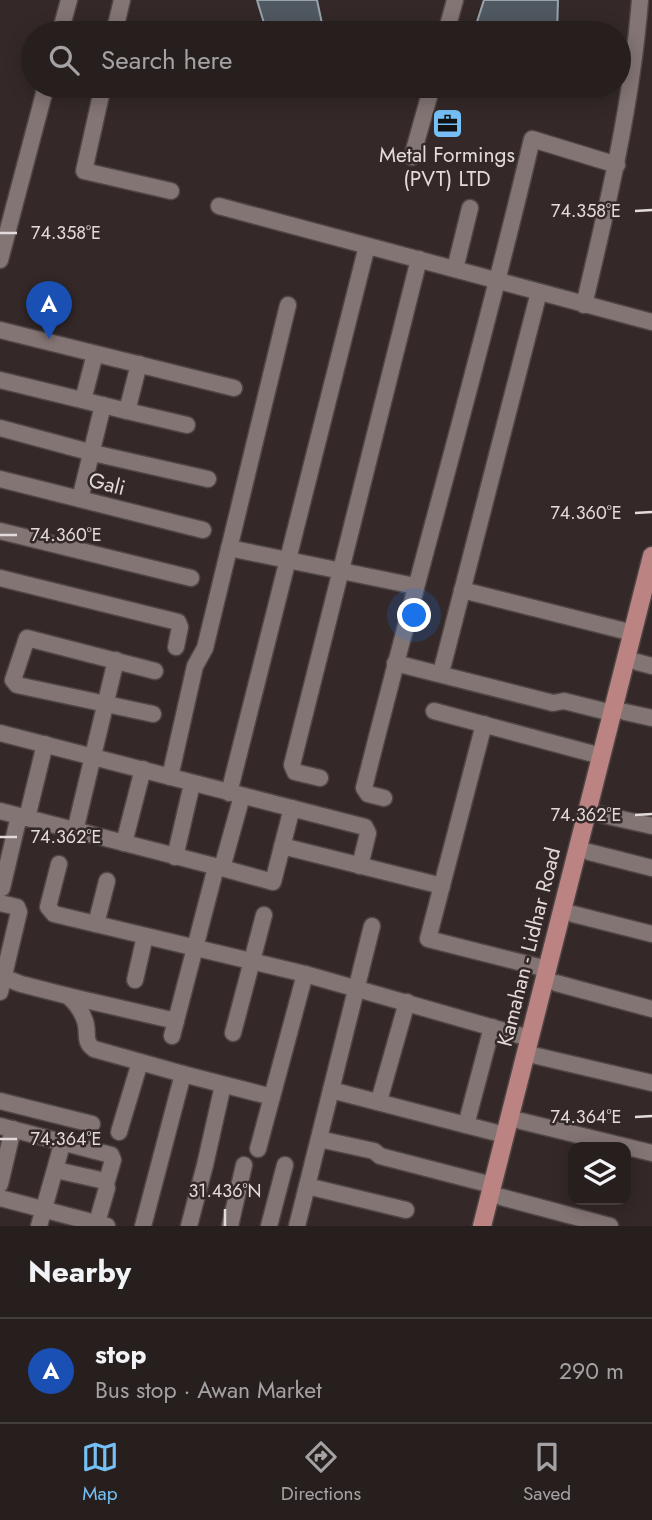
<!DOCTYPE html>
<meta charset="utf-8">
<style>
:root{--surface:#271f1e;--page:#332c2b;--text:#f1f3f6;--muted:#a4a2a4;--line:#433d3c;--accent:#75c0f6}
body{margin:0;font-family:Jost,sans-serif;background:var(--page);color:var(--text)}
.controls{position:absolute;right:21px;bottom:21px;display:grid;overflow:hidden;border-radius:14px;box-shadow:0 4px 18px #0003}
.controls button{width:63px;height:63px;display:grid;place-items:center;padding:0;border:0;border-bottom:2px solid var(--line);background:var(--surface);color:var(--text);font:35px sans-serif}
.you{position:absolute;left:415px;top:616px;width:24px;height:24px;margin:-18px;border:5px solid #fff;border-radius:50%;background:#1a73e8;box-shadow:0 0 0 10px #1a73e833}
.badge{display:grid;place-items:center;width:46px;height:46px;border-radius:50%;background:var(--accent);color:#fff;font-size:23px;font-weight:700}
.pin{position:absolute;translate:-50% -58px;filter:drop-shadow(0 2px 4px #0008)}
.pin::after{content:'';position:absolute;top:37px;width:24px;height:21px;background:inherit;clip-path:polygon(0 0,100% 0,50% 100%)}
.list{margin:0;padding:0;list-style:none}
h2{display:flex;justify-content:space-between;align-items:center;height:91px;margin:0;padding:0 28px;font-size:30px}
h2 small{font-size:23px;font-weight:400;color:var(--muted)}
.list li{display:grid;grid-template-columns:46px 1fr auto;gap:21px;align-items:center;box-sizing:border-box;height:105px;padding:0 28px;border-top:2px solid var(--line)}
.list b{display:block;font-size:26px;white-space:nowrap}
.list p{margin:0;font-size:23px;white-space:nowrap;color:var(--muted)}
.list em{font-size:23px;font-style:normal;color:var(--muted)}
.icon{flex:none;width:38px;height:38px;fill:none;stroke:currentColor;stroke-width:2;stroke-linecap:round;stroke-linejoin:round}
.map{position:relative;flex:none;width:652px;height:1226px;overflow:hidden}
.search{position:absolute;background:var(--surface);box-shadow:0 4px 18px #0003;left:21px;right:21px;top:21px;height:77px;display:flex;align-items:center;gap:18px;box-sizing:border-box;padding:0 24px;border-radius:38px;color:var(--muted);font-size:26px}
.sheet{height:196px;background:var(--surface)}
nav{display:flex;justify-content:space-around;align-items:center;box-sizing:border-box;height:98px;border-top:2px solid var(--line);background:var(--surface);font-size:19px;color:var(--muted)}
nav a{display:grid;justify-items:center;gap:4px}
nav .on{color:var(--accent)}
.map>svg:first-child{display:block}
.building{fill:#505961;stroke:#98a3ac;stroke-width:2}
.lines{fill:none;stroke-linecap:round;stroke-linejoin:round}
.minor-casing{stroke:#504646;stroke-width:19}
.major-casing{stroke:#504646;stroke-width:21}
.minor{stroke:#837574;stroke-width:16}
.major{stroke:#bb8382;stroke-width:18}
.ticks{fill:none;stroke:#e3dbdb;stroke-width:2.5}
.labels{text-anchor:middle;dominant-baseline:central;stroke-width:5;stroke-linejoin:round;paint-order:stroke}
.poi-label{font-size:21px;fill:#e3dbdb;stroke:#342928}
.street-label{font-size:21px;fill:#e3dbdb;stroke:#342928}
.ticks-label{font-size:18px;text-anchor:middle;fill:#e3dbdb;stroke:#342928;stroke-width:5;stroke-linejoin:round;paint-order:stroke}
</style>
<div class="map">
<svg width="652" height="1226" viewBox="0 0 652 1226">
<rect width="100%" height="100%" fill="#342928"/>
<g class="building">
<polygon points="257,0 317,0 324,33 267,33"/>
<polygon points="484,0 558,0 557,33 512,33 476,25"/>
</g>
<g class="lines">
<defs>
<g id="minor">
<polyline points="60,33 69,0"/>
<polyline points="114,33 122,0"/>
<polyline points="446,33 455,0"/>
<polyline points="103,86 84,171 171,191"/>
<polyline points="412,157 432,86"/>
<polyline points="219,206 652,322"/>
<polyline points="0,260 46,86"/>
<polyline points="455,269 470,208"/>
<path d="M584,305C608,204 632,103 640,0"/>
<polyline points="0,330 234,388"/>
<polyline points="0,380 127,411 139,364"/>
<polyline points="83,400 95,354"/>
<polyline points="127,411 187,425"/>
<polyline points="0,428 93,453 208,479"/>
<polyline points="0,479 203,530"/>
<polyline points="80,499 103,405"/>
<polyline points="0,531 191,578"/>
<polyline points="229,548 415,586"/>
<polyline points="0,578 178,622 180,627 176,647"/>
<polyline points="462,590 633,633"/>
<polyline points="637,662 652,666"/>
<polyline points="395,663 553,703 564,701 612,713"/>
<polyline points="443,665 539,292"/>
<polyline points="434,711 601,756"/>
<polyline points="625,712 652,718"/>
<polyline points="153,714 17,685 13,680 27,638 155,671"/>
<polyline points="484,724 428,939 547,969"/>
<polyline points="0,733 365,827 368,833 360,866"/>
<polyline points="170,777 195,666 205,648 288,305"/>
<polyline points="320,778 295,772 292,765 419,259"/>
<polyline points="229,793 367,246"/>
<path d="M384,798L368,794L364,788C418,571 481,357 532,139L617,165"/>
<polyline points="0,811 222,868 242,796"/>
<polyline points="599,814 652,826"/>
<polyline points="27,818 45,744"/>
<polyline points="75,831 116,660"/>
<polyline points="124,843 143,769"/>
<polyline points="282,846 442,886"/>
<polyline points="589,852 652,868"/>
<polyline points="175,857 192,784"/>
<polyline points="59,864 48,907 54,914 305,974 529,1038"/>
<polyline points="222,868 273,882 292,808"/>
<polyline points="2,888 19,816"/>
<polyline points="0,903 17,907 19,912 0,992"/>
<polyline points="573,914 652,934"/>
<polyline points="96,924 107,881"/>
<path d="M0,976L21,984L68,996C75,1002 82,1012 85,1021C89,1032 83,1042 94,1049L183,1074"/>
<polyline points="135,980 145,936"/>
<polyline points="556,983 652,1009"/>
<polyline points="68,996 176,1021"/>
<polyline points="492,1027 466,1125 505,1135"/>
<polyline points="233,1033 264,915"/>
<polyline points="172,1036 216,867"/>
<polyline points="537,1056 652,1083"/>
<polyline points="331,1090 466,1125"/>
<polyline points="0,1101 92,1124"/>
<polyline points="379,1101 407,1002"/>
<polyline points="521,1121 652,1153"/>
<polyline points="0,1126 111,1155 113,1160 106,1184"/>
<polyline points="119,1132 140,1062"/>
<polyline points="319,1139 374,1151 380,1156 492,1185"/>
<polyline points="258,1149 305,974"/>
<polyline points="56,1170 105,1181 107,1188 96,1226"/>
<polyline points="0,1184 13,1129"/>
<polyline points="307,1186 406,1210"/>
<polyline points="501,1197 610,1226"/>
<polyline points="0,1198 107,1226"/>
<polyline points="39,1226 63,1141"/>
<polyline points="143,1226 183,1074 272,1097"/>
<polyline points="189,1226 205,1165 223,1085"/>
<polyline points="230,1226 244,1165"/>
<polyline points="269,1226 285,1165"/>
<polyline points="297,1226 372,926"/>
</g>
<polyline id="major" points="482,1226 652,556"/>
</defs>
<use href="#minor" class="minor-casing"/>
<use href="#major" class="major-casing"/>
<use href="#minor" class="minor"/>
<use href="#major" class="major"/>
</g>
<path class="ticks" d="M635,211L652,210M0,233H17M635,513L652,512M0,535H17M635,815L652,814M0,837H17M635,1117L652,1116M0,1139H17M225,1209V1226"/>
<defs>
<symbol id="office-square" viewBox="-11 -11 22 22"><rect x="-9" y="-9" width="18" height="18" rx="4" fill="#75c0f6" stroke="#342928"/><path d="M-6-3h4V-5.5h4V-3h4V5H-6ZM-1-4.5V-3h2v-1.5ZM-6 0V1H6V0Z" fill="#111"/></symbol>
</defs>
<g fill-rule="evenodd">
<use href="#office-square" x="430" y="106" width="35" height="35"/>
</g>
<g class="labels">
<g class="poi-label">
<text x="447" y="155">Metal Formings<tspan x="447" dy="24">(PVT) LTD</tspan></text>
</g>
<g class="street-label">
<text transform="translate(107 484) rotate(14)">Gali</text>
<text transform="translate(529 947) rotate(-76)">Kamahan - Lidhar Road</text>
</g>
</g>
<g class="ticks-label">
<text x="586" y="217">74.358°E</text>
<text x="66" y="239">74.358°E</text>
<text x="586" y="519">74.360°E</text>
<text x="66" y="541">74.360°E</text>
<text x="586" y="821">74.362°E</text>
<text x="66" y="843">74.362°E</text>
<text x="586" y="1123">74.364°E</text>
<text x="66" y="1145">74.364°E</text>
<text x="225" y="1197">31.436°N</text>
</g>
</svg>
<div class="controls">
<button><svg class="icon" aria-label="layers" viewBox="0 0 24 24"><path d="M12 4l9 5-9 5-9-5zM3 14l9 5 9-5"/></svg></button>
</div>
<div class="you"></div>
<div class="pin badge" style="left:49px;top:339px;background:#1a4fb4">A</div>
<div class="search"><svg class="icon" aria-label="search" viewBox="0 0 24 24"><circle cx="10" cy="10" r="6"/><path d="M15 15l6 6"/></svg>Search here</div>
</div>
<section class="sheet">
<h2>Nearby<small></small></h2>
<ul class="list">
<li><span class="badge" style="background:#1a4fb4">A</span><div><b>stop</b><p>Bus stop · Awan Market</p></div><em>290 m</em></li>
</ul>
</section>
<nav>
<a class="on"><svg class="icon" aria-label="map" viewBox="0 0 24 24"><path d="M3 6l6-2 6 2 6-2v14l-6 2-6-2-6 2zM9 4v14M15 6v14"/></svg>Map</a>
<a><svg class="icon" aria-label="directions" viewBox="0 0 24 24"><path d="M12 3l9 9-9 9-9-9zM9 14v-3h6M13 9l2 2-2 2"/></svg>Directions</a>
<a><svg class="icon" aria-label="saved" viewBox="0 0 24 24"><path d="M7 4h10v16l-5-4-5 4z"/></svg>Saved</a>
</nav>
